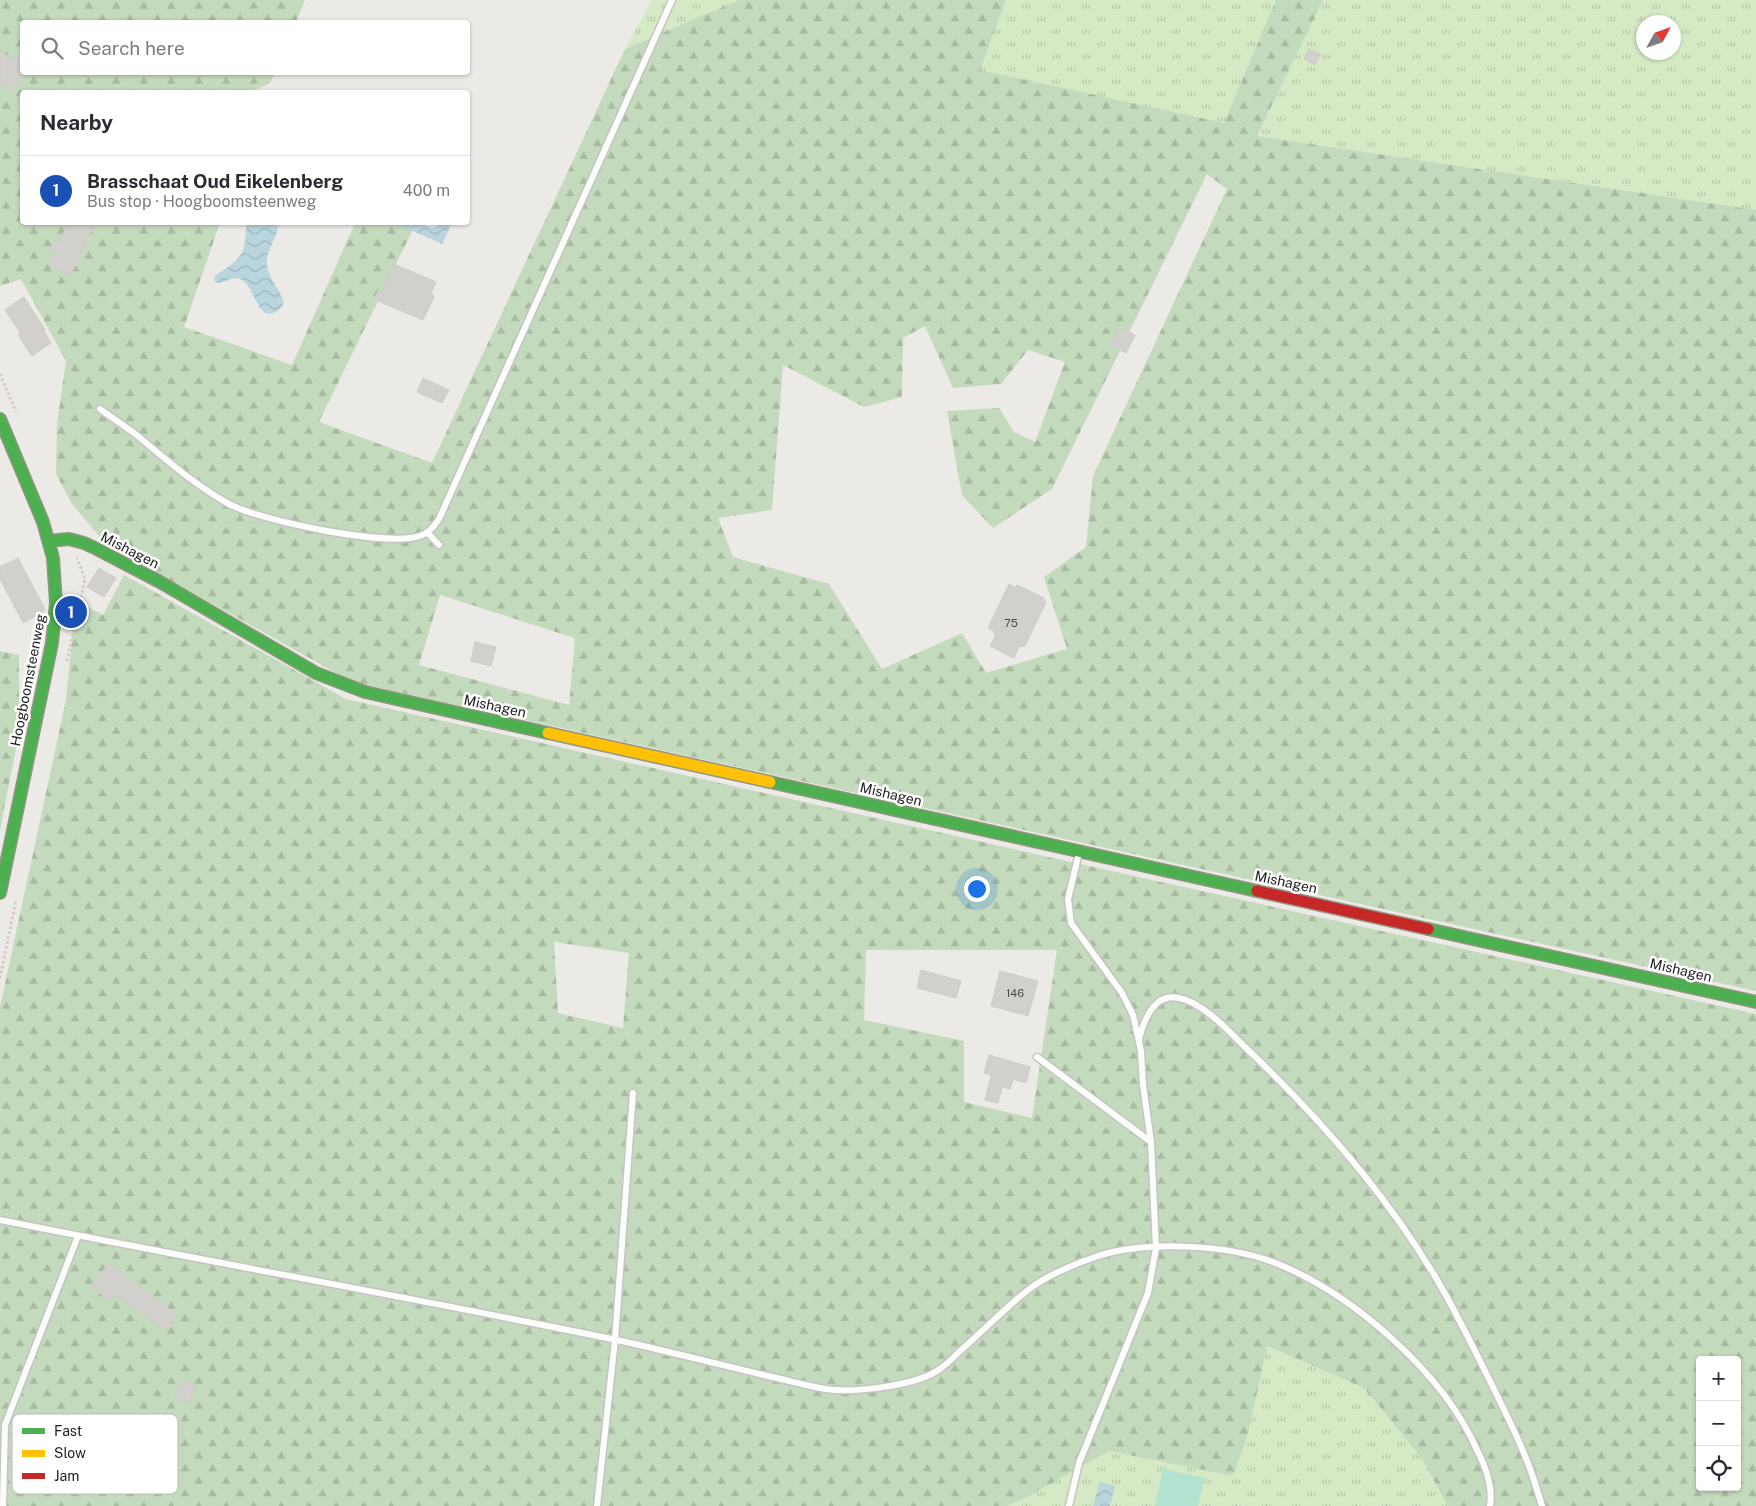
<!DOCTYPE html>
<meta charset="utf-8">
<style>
:root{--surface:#fff;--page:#f2f2f3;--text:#2b2b33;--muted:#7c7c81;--line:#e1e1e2;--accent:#656563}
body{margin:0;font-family:"Public Sans",sans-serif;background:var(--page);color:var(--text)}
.controls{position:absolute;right:15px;bottom:15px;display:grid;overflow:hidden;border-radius:5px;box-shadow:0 1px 4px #0004}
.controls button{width:45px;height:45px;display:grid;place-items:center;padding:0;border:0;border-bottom:1px solid var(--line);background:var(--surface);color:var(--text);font:25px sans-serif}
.compass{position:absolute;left:1636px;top:15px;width:45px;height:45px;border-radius:50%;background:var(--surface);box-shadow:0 1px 4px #0004;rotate:50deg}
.you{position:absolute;left:976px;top:888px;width:18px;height:18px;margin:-12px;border:4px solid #fff;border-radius:50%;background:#1a73e8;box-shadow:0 0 0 8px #1a73e833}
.badge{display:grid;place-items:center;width:32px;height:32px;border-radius:50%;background:var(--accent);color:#fff;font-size:16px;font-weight:700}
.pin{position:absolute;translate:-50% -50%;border:2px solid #fff;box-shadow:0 1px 5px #0006}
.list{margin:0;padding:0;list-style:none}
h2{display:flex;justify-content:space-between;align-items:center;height:65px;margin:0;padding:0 20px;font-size:21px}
h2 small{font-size:16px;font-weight:400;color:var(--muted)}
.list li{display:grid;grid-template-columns:32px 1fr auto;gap:15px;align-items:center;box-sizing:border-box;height:70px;padding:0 20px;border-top:1px solid var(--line)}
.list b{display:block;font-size:19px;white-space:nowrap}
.list p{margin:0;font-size:16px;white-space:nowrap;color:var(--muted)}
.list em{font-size:16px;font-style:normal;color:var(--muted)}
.icon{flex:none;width:28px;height:28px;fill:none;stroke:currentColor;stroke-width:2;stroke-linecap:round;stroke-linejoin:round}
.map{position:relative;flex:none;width:1756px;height:1506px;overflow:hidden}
.search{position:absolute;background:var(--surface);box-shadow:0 1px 4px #0004;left:20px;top:20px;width:450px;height:55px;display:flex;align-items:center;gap:12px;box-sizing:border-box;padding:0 18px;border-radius:5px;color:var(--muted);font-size:19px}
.panel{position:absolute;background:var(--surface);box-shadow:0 1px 4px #0004;left:20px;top:90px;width:450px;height:135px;border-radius:5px}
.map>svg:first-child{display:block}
.grass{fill:url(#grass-tufts);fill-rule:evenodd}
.forest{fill:url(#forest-firs);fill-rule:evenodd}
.pitch{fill:#b1e3d0}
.water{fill:url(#water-waves)}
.building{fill:#d2d0cd;stroke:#cfccc7}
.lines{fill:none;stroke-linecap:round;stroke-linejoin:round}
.lane-casing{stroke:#c4c4c2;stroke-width:9}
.fast-casing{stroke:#92957f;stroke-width:14}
.slow-casing{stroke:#92957f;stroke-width:14}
.jam-casing{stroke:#92957f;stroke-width:14}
.path{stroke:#d6c9c5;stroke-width:3;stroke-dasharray:2.5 2.5;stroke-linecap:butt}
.lane{stroke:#fcfcfb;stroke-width:6}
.fast{stroke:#4caf50;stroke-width:11}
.slow{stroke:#ffc107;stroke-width:11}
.jam{stroke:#c62828;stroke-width:11}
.labels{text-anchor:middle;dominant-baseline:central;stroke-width:5;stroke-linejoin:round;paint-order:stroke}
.number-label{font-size:11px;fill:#4a4a49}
.street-label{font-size:14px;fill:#1d1d1d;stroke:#fff}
.key{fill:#fff;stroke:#bbb;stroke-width:1}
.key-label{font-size:14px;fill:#1d1d1d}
</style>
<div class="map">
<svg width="1756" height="1506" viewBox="0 0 1756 1506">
<defs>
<pattern id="grass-tufts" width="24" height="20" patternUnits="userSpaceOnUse" patternTransform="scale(1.25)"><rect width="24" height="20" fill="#d6e9c5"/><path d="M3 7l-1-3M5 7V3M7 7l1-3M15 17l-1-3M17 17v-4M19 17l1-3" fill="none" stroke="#b7c7a9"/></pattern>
<pattern id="forest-firs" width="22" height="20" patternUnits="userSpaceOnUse" patternTransform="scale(1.25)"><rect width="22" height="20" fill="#c4dabc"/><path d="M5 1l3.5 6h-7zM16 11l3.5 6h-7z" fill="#a8bba1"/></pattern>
<pattern id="water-waves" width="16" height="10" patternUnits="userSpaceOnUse" patternTransform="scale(1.25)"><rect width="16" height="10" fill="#b9d5de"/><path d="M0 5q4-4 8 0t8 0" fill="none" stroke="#9fb6be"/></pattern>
</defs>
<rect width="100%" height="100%" fill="#ebeae6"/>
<g class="grass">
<polygon points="652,0 739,0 625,49"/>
<polygon points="1006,0 1276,0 1224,124 980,70"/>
<path d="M1323,0H1756V210L1257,136ZM1644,22H1674V52H1644Z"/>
<polygon points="1266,1346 1364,1388 1421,1457 1448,1506 1007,1506 1027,1496 1109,1451 1233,1476 1248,1434"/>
</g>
<g class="forest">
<path d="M0,0H305L296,22H22V72L275,73L270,83L251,92H22V222L220,223L184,327L292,365L355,223H416L319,422L432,463L625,49L739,0H1006L980,70L1224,123L1276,0H1323L1257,136L1756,210V991L352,682L106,544L72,504L56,474L57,424L66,361L21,279L0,286ZM1207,174L1227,189L1093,476L1086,547L1044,577L1067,649L986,673L962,633L882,669L829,584L733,557L718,518L772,510L783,365L864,407L902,397L903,338L925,326L953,388L1001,384L1028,350L1065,362L1035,442L1014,432L999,408L947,411L962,495L993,528L1052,489ZM440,595L575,638L569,705L419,665Z"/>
<path d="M124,575L346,699L1062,860L1756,1014V1506H1448L1421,1457L1364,1388L1267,1346L1248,1434L1233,1476L1109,1451L1027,1497L1007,1506H0V1007L66,700L76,601L103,615ZM554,942L629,953L623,1028L558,1013ZM866,950H1057L1032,1118L964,1102V1041L864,1020ZM1700,1360H1737V1487H1700Z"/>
<polygon points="0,651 19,655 19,733 0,830"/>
</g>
<polygon class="pitch" points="1163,1469 1204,1478 1198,1506 1155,1506"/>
<g class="water">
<path d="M247,223H278C279,237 265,250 267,265C268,278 280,289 284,302C282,307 279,311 273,313C256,319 256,286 240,279C232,276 225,283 217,283L214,280L215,276C225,268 241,261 244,247C246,239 245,230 247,223Z"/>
<polygon points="406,223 423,223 426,226 433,228 441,223 452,223 442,244 404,227"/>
<polygon points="1100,1482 1115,1486 1110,1506 1093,1506"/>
</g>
<g class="building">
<polygon points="1309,49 1320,54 1315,65 1304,59"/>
<polygon points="0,52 22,62 22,73 14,90 0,83"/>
<polygon points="69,222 96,222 80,253 83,255 69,276 48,265 54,253 49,250 55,240 59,242"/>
<polygon points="394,264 436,282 431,293 434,297 423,320 378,301 376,296 378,291 383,290"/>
<polygon points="24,297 45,330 44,331 51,343 32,356 18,335 21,334 5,310"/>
<polygon points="1119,327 1135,335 1126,353 1111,346"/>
<polygon points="423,378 449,390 442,403 417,392"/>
<polygon points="18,558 45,609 44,611 23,623 0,579 0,567"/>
<polygon points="99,568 116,578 104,597 87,587"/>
<polygon points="1009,584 1016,588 1017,585 1044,598 1043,600 1046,602 1025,646 1019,647 1014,658 990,646 996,635 994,634 995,632 988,628"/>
<polygon points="475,642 496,647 491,666 471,661"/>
<polygon points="921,970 961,981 956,998 917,988"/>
<polygon points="1000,971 1038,981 1028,1016 991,1006"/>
<polygon points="989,1055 1030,1067 1026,1083 1013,1079 1010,1089 1002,1087 998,1103 985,1100 991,1075 984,1073"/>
<polygon points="109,1263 177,1315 166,1330 115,1295 110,1301 91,1287"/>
<polygon points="182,1380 196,1385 189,1403 174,1398"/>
</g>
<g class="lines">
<defs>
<g id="lane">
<path d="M100,409C111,417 123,425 134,433C165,458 194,485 229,504C261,521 387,547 420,536C429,533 434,527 439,519L672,0"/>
<polyline points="427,532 439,545"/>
<polyline points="1079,853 1068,899 1071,923 1122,993 1133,1015 1141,1051 1143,1085 1151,1142"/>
<path d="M1139,1039C1144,1020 1154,992 1179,998C1202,1002 1229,1031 1245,1047C1321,1119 1391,1199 1443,1290C1461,1322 1477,1355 1493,1387C1504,1410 1516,1433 1525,1456C1532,1472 1537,1489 1542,1506"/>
<polyline points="1037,1057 1151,1142 1156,1248 1148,1293 1079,1463 1069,1506"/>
<path d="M0,1220C204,1261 409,1297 612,1339C664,1350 716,1364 768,1376C787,1380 806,1386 826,1389C853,1393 917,1386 940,1369C947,1364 953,1358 959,1352C982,1332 1004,1309 1028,1290C1047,1275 1072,1265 1095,1257C1145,1240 1229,1244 1278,1264C1354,1295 1444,1374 1477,1450C1486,1468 1493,1486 1490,1506"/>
<polyline points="3,1506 5,1425 78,1236"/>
<polyline points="597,1506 615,1340 633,1093"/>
</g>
<g id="fast">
<polyline points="0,419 43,522 53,558 56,603 52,643 0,893"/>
<polyline points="49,541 69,539 84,543 97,549 160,582 316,673 365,692 548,733"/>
<polyline points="770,782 1257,891"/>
<polyline points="1428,929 1756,1002"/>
</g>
<polyline id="slow" points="548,733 770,782"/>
<polyline id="jam" points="1257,891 1428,929"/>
</defs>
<use href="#lane" class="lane-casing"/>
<use href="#fast" class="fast-casing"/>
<use href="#slow" class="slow-casing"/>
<use href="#jam" class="jam-casing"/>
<g class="path">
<polyline points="0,374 16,412"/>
<polyline points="67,661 85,579 77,558"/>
<polyline points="0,978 16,900"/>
</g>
<use href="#lane" class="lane"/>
<use href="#fast" class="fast"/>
<use href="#slow" class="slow"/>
<use href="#jam" class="jam"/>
</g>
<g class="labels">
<g class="number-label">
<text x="1011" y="623">75</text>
<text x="1015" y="993">146</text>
</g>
<g class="street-label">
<text transform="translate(130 550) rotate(27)">Mishagen</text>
<text transform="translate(28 680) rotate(-79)">Hoogboomsteenweg</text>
<text transform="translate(495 706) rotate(12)">Mishagen</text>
<text transform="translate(891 794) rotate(13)">Mishagen</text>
<text transform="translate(1286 882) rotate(12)">Mishagen</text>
<text transform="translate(1681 970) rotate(13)">Mishagen</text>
</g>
</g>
<rect x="12" y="1414" width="166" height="80" rx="8" class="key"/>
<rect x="22" y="1428" width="23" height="6" fill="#4caf50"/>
<rect x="22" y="1450" width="23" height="7" fill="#ffc107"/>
<rect x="22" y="1473" width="23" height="6" fill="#c62828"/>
<g class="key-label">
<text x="54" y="1436">Fast</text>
<text x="54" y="1458">Slow</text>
<text x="54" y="1481">Jam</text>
</g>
</svg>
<div class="controls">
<button>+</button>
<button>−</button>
<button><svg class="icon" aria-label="locate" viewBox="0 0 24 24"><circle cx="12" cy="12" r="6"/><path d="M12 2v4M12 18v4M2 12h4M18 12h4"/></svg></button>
</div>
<svg class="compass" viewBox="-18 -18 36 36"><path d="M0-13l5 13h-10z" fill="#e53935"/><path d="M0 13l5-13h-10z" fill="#7c7c81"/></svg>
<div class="you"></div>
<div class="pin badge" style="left:71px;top:612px;background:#1a4fb4">1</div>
<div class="search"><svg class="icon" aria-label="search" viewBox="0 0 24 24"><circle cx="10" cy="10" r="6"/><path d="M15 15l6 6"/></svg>Search here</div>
<section class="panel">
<h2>Nearby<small></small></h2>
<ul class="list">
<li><span class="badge" style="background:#1a4fb4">1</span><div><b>Brasschaat Oud Eikelenberg</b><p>Bus stop · Hoogboomsteenweg</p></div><em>400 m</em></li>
</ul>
</section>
</div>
